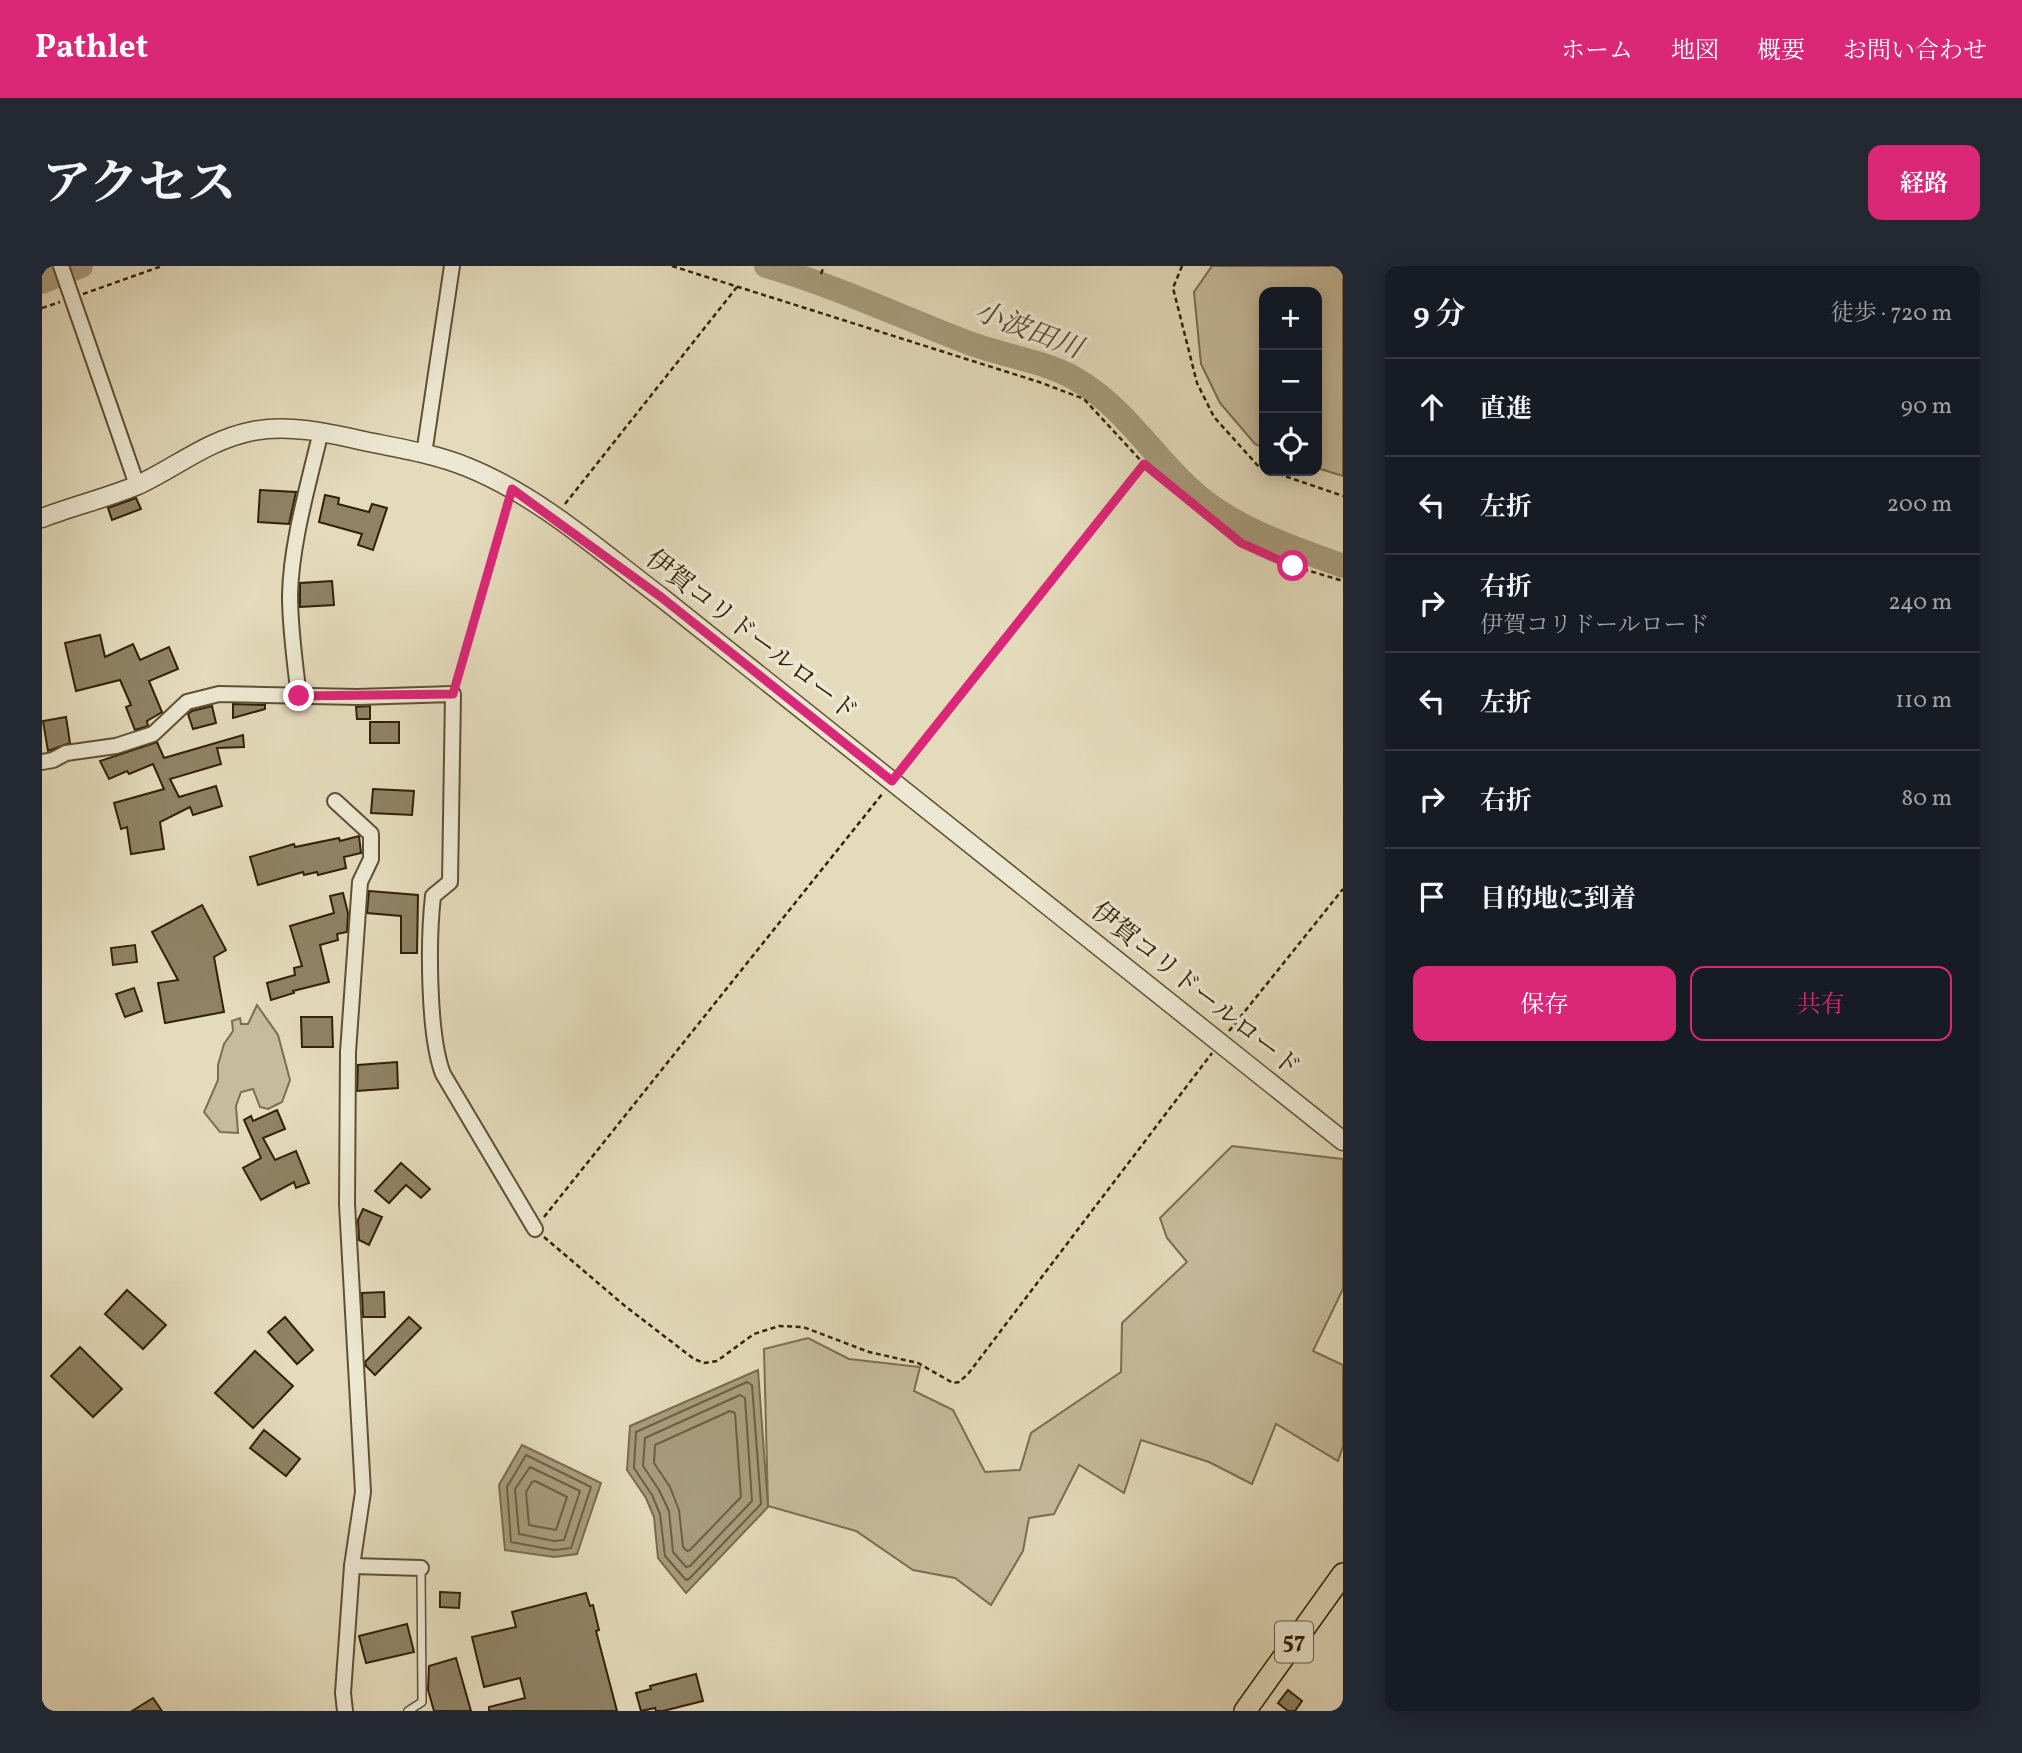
<!DOCTYPE html>
<html lang="ja">
<meta charset="utf-8">
<style>
:root{--surface:#171b24;--page:#242831;--text:#f1f3f6;--muted:#9ea1a6;--line:#363941;--accent:#db2777}
body{margin:0;font-family:Vollkorn,"Noto Serif JP",serif;background:var(--page);color:var(--text)}
.controls{position:absolute;right:21px;top:21px;display:grid;overflow:hidden;border-radius:14px;box-shadow:0 4px 18px #0003}
.controls button{width:63px;height:63px;display:grid;place-items:center;padding:0;border:0;border-bottom:2px solid var(--line);background:var(--surface);color:var(--text);font:35px sans-serif}
.stop{position:absolute;width:21px;height:21px;margin:-16px;border:5px solid #db2777;border-radius:50%;background:#fff}
.stop.end{background:#db2777;border-color:#fff;box-shadow:0 2px 7px #0008}
.list{margin:0;padding:0;list-style:none}
h2{display:flex;justify-content:space-between;align-items:center;height:91px;margin:0;padding:0 28px;font-size:30px}
h2 small{font-size:23px;font-weight:400;color:var(--muted)}
.list li{display:grid;grid-template-columns:46px 1fr auto;gap:21px;align-items:center;box-sizing:border-box;height:98px;padding:0 28px;border-top:2px solid var(--line)}
.list b{display:block;font-size:26px;white-space:nowrap}
.list p{margin:0;font-size:23px;white-space:nowrap;color:var(--muted)}
.list em{font-size:23px;font-style:normal;color:var(--muted)}
.actions{display:flex;gap:14px;padding:21px 28px}
.actions a{flex:1;padding:16px 0;border:2px solid var(--accent);border-radius:14px;text-align:center;font-size:24px;color:var(--accent)}
.actions .main{background:var(--accent);color:#fff}
.icon{flex:none;width:38px;height:38px;fill:none;stroke:currentColor;stroke-width:2;stroke-linecap:round;stroke-linejoin:round}
.map{position:relative;flex:none;width:1301px;height:1445px;overflow:hidden;border-radius:14px}
header{display:flex;align-items:center;gap:42px;box-sizing:border-box;height:98px;padding:0 35px;background:var(--accent);color:#fff}
header strong{font-size:33px}
nav{display:flex;gap:38px;margin-inline-start:auto;font-size:24px}
.intro{display:flex;align-items:center;justify-content:space-between;box-sizing:border-box;height:168px;padding:0 42px}
h1{margin:0;font-size:49px}
.button{padding:18px 32px;border-radius:14px;background:var(--accent);color:#fff;font-size:24px;font-weight:700}
main{display:flex;gap:42px;padding:0 42px}
aside{flex:1;background:var(--surface);border-radius:14px;box-shadow:0 4px 18px #0003}
.map>svg:first-child{display:block}
.green{fill:#c6bb9d;stroke:#7c6e52;stroke-width:2}
.water{fill:#a89c7e;stroke:#796b4e;stroke-width:2}
.lines{fill:none;stroke-linecap:round;stroke-linejoin:round}
.shore{stroke:#6e5e42;stroke-width:2}
.river{stroke:#a89c7e;stroke-width:24}
.building{fill:#8f8265;stroke:#332107;stroke-width:2}
.service-casing{stroke:#5f5034;stroke-width:10}
.minor-casing{stroke:#5f5034;stroke-width:18}
.tertiary-casing{stroke:#5f5034;stroke-width:21}
.primary-casing{stroke:#332107;stroke-width:24}
.path{stroke:#332107;stroke-width:2.5;stroke-dasharray:5 3.5;stroke-linecap:butt}
.service{stroke:#ede8d3;stroke-width:7}
.minor{stroke:#ede8d3;stroke-width:14}
.tertiary{stroke:#ede8d3;stroke-width:18}
.primary{stroke:#e4dbbc;stroke-width:21}
.route{stroke:#db2777;stroke-width:9}
.labels{text-anchor:middle;dominant-baseline:central;stroke-width:7;stroke-linejoin:round;paint-order:stroke}
.shield{fill:#ede8d3;stroke:#6b5d44;stroke-width:2}
.shield-label{font-size:24px;font-weight:bold;fill:#332107}
.street-label{font-size:26px;fill:#332107;stroke:#ede8d3}
.water-label{font-size:28px;font-style:italic;fill:#5c4c31;stroke:#ede8d3}
</style>
<header>
<strong>Pathlet</strong>
<nav><a>ホーム</a><a>地図</a><a>概要</a><a>お問い合わせ</a></nav>
</header>
<div class="intro"><h1>アクセス</h1><a class="button">経路</a></div>
<main>
<div class="map">
<svg width="1301" height="1445" viewBox="0 0 1301 1445">
<rect width="100%" height="100%" fill="#e4dbbc"/>
<filter id="stains"><feTurbulence type="fractalNoise" baseFrequency=".00286" numOctaves="4"/><feColorMatrix values="0 0 0 0 .2 0 0 0 0 .09 0 0 0 0 .02 0 0 0 .5 -.17"/></filter>
<radialGradient id="worn" r=".72"><stop offset=".6" stop-color="#630" stop-opacity="0"/><stop offset="1" stop-color="#630" stop-opacity=".3"/></radialGradient>
<g class="green">
<polygon points="1170,0 1301,0 1301,210 1275,202 1275,26 1222,26 1222,182 1213,178 1178,137 1159,98 1152,26"/>
<polygon points="215,739 236,769 248,814 240,836 226,843 218,841 211,823 199,826 194,840 196,867 178,866 162,846 176,814 176,799 182,778 191,765 190,755 198,752 199,758 206,758"/>
<polygon points="1190,880 1301,893 1301,1023 1271,1085 1301,1099 1301,1180 1296,1195 1234,1158 1210,1218 1167,1196 1099,1174 1082,1227 1037,1199 1012,1248 987,1252 981,1285 949,1339 913,1312 871,1304 814,1265 726,1240 722,1083 766,1072 807,1093 878,1101 872,1125 911,1144 943,1206 978,1204 989,1167 1079,1106 1080,1057 1145,996 1125,972 1118,952"/>
</g>
<g class="water">
<polygon points="716,1104 726,1241 644,1327 616,1292 612,1251 604,1232 585,1204 588,1160"/>
<polygon points="480,1179 559,1217 535,1288 512,1291 463,1284 457,1219"/>
</g>
<g class="lines">
<g class="shore">
<polygon points="705,1116 710,1119 719,1238 647,1313 644,1314 623,1290 618,1248 610,1229 592,1202 594,1166"/>
<polygon points="698,1129 703,1132 710,1235 648,1300 644,1301 631,1286 627,1245 617,1224 601,1200 603,1172"/>
<polygon points="688,1145 693,1147 699,1231 648,1284 645,1285 641,1281 637,1244 628,1221 612,1197 613,1179"/>
<polygon points="484,1189 549,1221 529,1282 512,1284 469,1276 465,1221"/>
<polygon points="488,1201 538,1225 522,1274 512,1275 477,1268 473,1223"/>
<polygon points="493,1215 525,1231 514,1264 487,1259 484,1226 490,1216"/>
</g>
<g class="river">
<path d="M724,0C794,20 859,51 927,77C961,90 999,94 1032,112C1079,138 1108,186 1146,221C1189,262 1247,280 1301,300"/>
<polyline points="0,16 39,0"/>
</g>
</g>
<g class="building">
<polygon points="218,224 254,226 247,258 216,256"/>
<polygon points="283,229 297,232 296,238 327,246 330,238 345,242 331,284 316,279 320,268 277,256"/>
<polygon points="94,232 99,243 70,254 66,242"/>
<polygon points="290,315 292,339 258,341 258,317"/>
<polygon points="58,369 63,391 91,378 98,394 127,381 136,403 107,415 120,446 105,455 106,460 93,464 84,441 89,439 78,414 34,425 23,377"/>
<polygon points="191,438 223,439 223,443 191,452"/>
<polygon points="170,440 174,457 151,463 146,448 150,445"/>
<polygon points="328,440 328,453 315,453 314,441"/>
<polygon points="24,451 28,477 6,485 1,455"/>
<rect x="328" y="456" width="29" height="21"/>
<polygon points="201,469 202,481 175,482 179,498 128,513 137,531 174,520 180,540 151,549 148,541 118,556 122,583 89,588 85,561 79,563 72,537 122,523 111,498 87,508 85,505 67,513 58,495 115,476 122,492"/>
<polygon points="331,523 372,525 370,549 329,547"/>
<polygon points="317,570 319,587 302,591 304,602 276,609 275,606 262,609 261,606 216,619 208,591 252,578 253,581 297,572 298,575"/>
<polygon points="327,625 376,629 375,687 359,687 359,650 325,647"/>
<polygon points="301,627 306,647 305,666 295,668 296,674 278,679 287,716 251,725 252,727 229,734 225,717 253,709 252,702 260,700 248,660 292,647 288,630"/>
<polygon points="160,639 184,684 172,691 182,746 123,757 116,717 136,714 110,666"/>
<polygon points="93,679 95,696 71,699 69,682"/>
<polygon points="92,722 100,745 83,751 74,728"/>
<polygon points="259,751 290,751 291,781 260,781"/>
<polygon points="355,796 356,822 315,825 316,799"/>
<polygon points="235,844 243,863 221,872 233,894 254,885 267,917 254,922 252,916 219,934 201,902 219,892 202,854 209,850 211,855"/>
<polygon points="359,897 388,923 379,932 364,919 347,937 333,925"/>
<polygon points="321,943 340,951 327,979 317,974 316,954"/>
<polygon points="85,1024 124,1059 101,1083 63,1048"/>
<polygon points="342,1026 343,1051 321,1051 320,1027"/>
<polygon points="243,1051 271,1084 255,1098 226,1066"/>
<polygon points="367,1051 379,1062 333,1109 324,1100 323,1096"/>
<polygon points="38,1081 80,1123 51,1151 9,1110"/>
<polygon points="213,1085 251,1120 211,1162 173,1127"/>
<polygon points="222,1164 258,1193 244,1210 208,1182"/>
<polygon points="398,1326 418,1327 417,1342 398,1341"/>
<polygon points="544,1327 548,1340 551,1339 557,1364 554,1365 575,1445 447,1445 447,1441 483,1432 478,1412 442,1421 430,1371 474,1361 470,1346"/>
<polygon points="365,1358 372,1386 324,1397 317,1370"/>
<polygon points="414,1392 429,1445 392,1445 386,1424 387,1400"/>
<polygon points="654,1408 661,1435 621,1445 614,1445 613,1442 599,1445 594,1427 609,1423 608,1420"/>
<polygon points="1246,1424 1260,1435 1253,1445 1246,1445 1236,1437"/>
<polygon points="111,1432 120,1445 90,1445"/>
</g>
<g class="lines">
<defs>
<polyline id="service" points="366,1445 380,1436 379,1302"/>
<g id="minor">
<polyline points="19,0 95,219"/>
<polyline points="382,188 410,0"/>
<path d="M257,431C253,397 248,363 248,329C249,277 267,216 279,165"/>
<path d="M0,496L11,494L24,487L74,480L111,468L145,436L177,428L315,431L411,428L408,616L391,630C386,674 386,769 401,808L493,963"/>
<polyline points="293,535 329,568 329,593 318,616 306,786 305,938 321,1226 310,1300 301,1427 303,1445"/>
<polyline points="310,1300 379,1302"/>
</g>
<path id="tertiary" d="M0,252C31,240 65,232 96,219C136,200 166,174 211,165C248,158 286,167 322,175C356,182 393,188 425,201C497,230 558,285 619,331L1301,875"/>
<polyline id="primary" points="1203,1445 1301,1308"/>
</defs>
<use href="#service" class="service-casing"/>
<use href="#minor" class="minor-casing"/>
<use href="#tertiary" class="tertiary-casing"/>
<use href="#primary" class="primary-casing"/>
<g class="path">
<polyline points="630,0 997,116 1042,133 1102,198 1199,277 1251,300 1301,315"/>
<polyline points="1140,0 1131,22 1155,117 1172,151 1217,201 1222,203"/>
<polyline points="779,8 782,0"/>
<polyline points="41,28 120,0"/>
<polyline points="0,42 18,36"/>
<polyline points="1228,205 1301,230"/>
<polyline points="523,238 695,21"/>
<polyline points="415,415 467,236"/>
<polyline points="858,505 1102,198"/>
<polyline points="1187,765 1301,623"/>
<polyline points="502,951 841,527"/>
<polyline points="502,971 583,1040 652,1093 662,1097 675,1095 712,1068 737,1060 761,1061 827,1086 876,1097 911,1117 917,1116 926,1108 1170,787"/>
</g>
<use href="#service" class="service"/>
<use href="#minor" class="minor"/>
<use href="#tertiary" class="tertiary"/>
<use href="#primary" class="primary"/>
</g>
<g class="lines">
<polyline class="route" points="257,430 411,428 470,223 619,331 850,515 1102,198 1199,277 1251,300"/>
</g>
<g class="labels">
<rect class="shield" x="1233" y="1355.5" width="38" height="41" rx="5"/>
<g class="shield-label">
<text x="1252" y="1376">57</text>
</g>
<g class="street-label">
<text transform="translate(709 370) rotate(38)">伊賀コリドールロード</text>
<text transform="translate(1153 724) rotate(39)">伊賀コリドールロード</text>
</g>
<g class="water-label">
<text transform="translate(986 65) rotate(21)">小波田川</text>
</g>
</g>
<rect width="100%" height="100%" filter="url(#stains)"/>
<rect width="100%" height="100%" fill="url(#worn)"/>
</svg>
<div class="controls">
<button>+</button>
<button>−</button>
<button><svg class="icon" aria-label="locate" viewBox="0 0 24 24"><circle cx="12" cy="12" r="6"/><path d="M12 2v4M12 18v4M2 12h4M18 12h4"/></svg></button>
</div>
<div class="stop" style="left:1251px;top:300px"></div>
<div class="stop end" style="left:257px;top:430px"></div>
</div>
<aside>
<h2>9 分<small>徒歩 · 720 m</small></h2>
<ul class="list">
<li><svg class="icon" aria-label="ahead" viewBox="0 0 24 24"><path d="M12 20V5M6 11l6-6 6 6"/></svg><div><b>直進</b></div><em>90 m</em></li>
<li><svg class="icon" aria-label="left" viewBox="0 0 24 24"><path d="M17 20v-9H6M10 6l-5 5 5 5"/></svg><div><b>左折</b></div><em>200 m</em></li>
<li><svg class="icon" aria-label="right" viewBox="0 0 24 24"><path d="M7 20v-9h11M14 6l5 5-5 5"/></svg><div><b>右折</b><p>伊賀コリドールロード</p></div><em>240 m</em></li>
<li><svg class="icon" aria-label="left" viewBox="0 0 24 24"><path d="M17 20v-9H6M10 6l-5 5 5 5"/></svg><div><b>左折</b></div><em>110 m</em></li>
<li><svg class="icon" aria-label="right" viewBox="0 0 24 24"><path d="M7 20v-9h11M14 6l5 5-5 5"/></svg><div><b>右折</b></div><em>80 m</em></li>
<li><svg class="icon" aria-label="arrive" viewBox="0 0 24 24"><path d="M6 21V4h12l-3 4 3 4H6"/></svg><div><b>目的地に到着</b></div></li>
</ul>
<div class="actions"><a class="main">保存</a><a>共有</a></div>
</aside>
</main>
